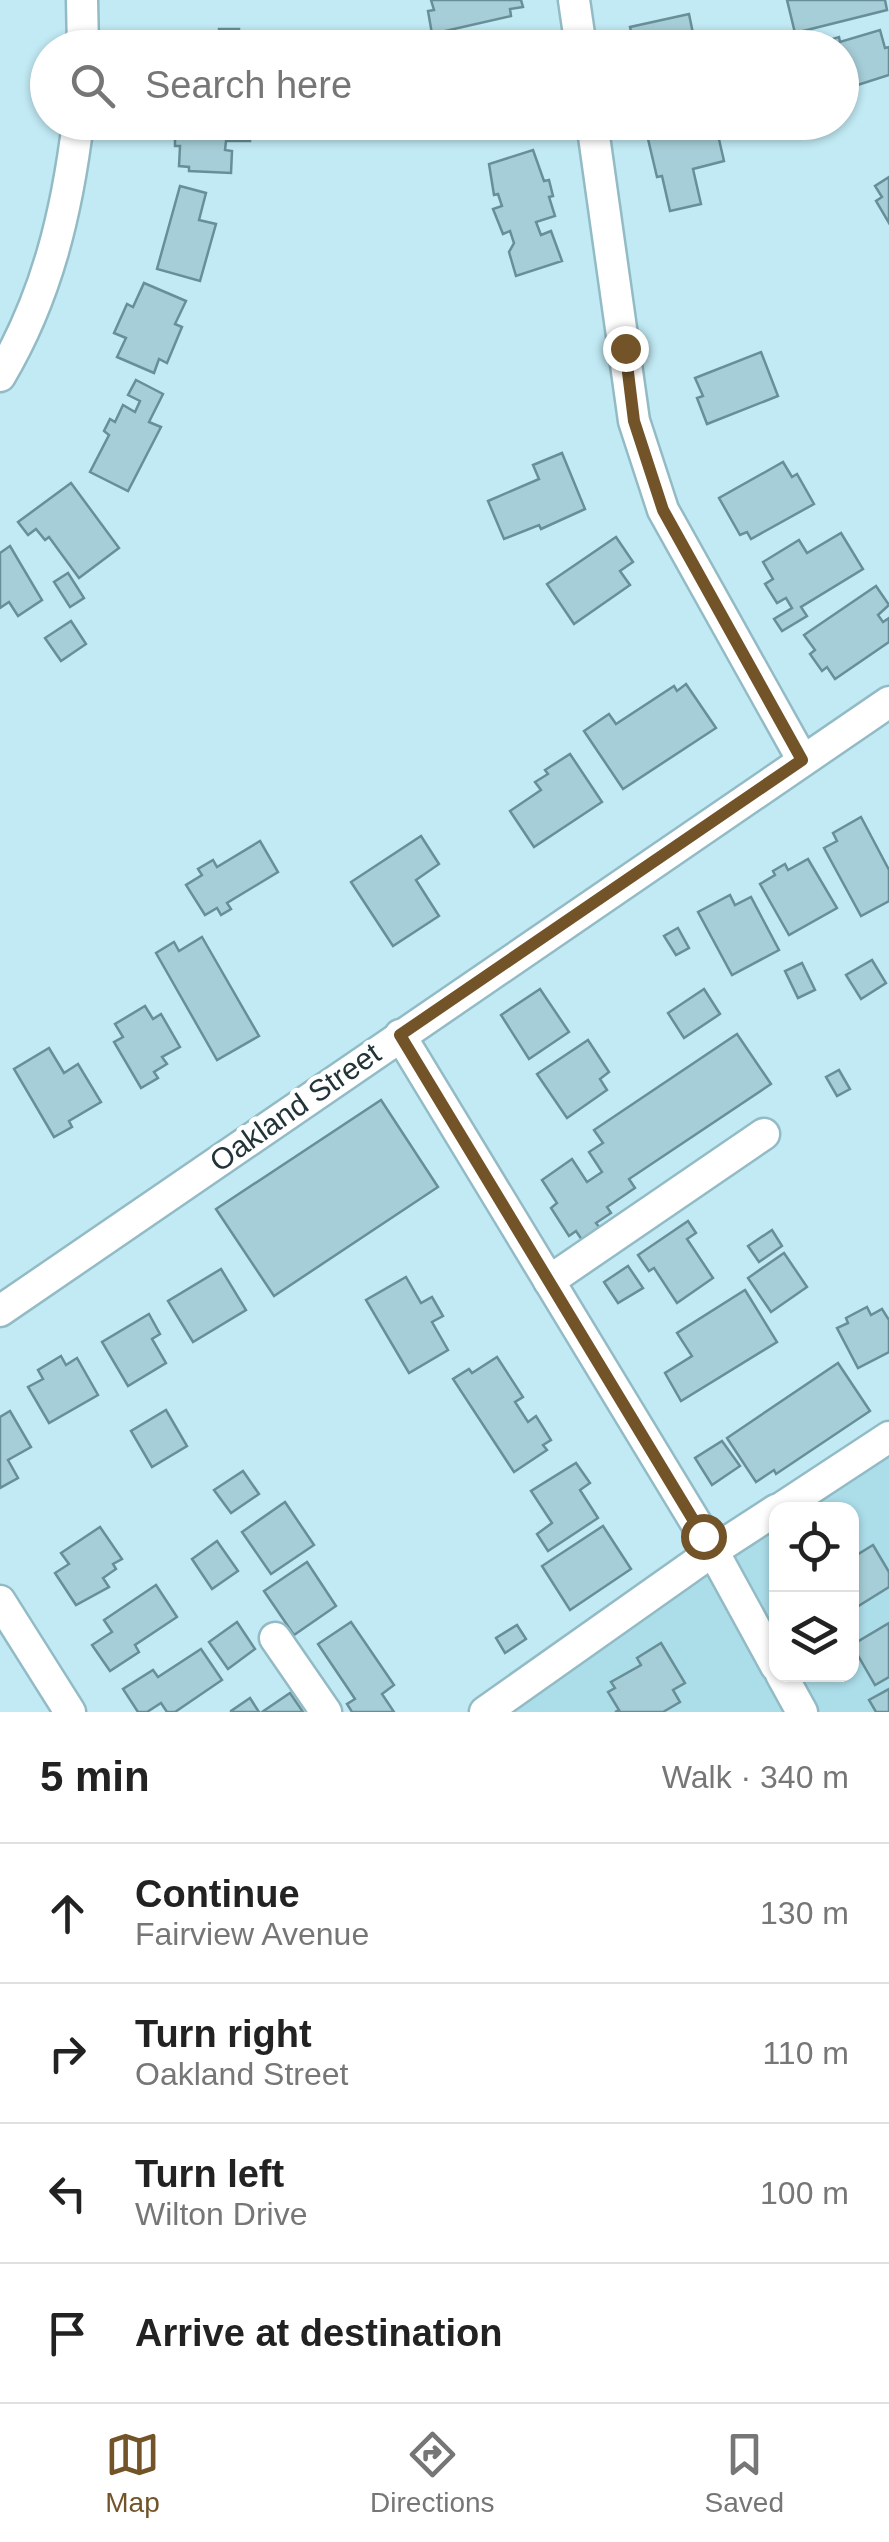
<!DOCTYPE html>
<meta charset="utf-8">
<style>
:root{--surface:#fff;--page:#f2f2f2;--text:#222;--muted:#767676;--line:#e0e0e0;--accent:#725428}
body{margin:0;font-family:Arial,sans-serif;background:var(--page);color:var(--text)}
.controls{position:absolute;right:30px;bottom:30px;display:grid;overflow:hidden;border-radius:20px;box-shadow:0 2px 8px #0004}
.controls button{width:90px;height:90px;display:grid;place-items:center;padding:0;border:0;border-bottom:2px solid var(--line);background:var(--surface);color:var(--text);font:50px sans-serif}
.stop{position:absolute;width:30px;height:30px;margin:-22px;border:8px solid #725428;border-radius:50%;background:#fff}
.stop.end{background:#725428;border-color:#fff;box-shadow:0 2px 10px #0008}
.list{margin:0;padding:0;list-style:none}
h2{display:flex;justify-content:space-between;align-items:center;height:130px;margin:0;padding:0 40px;font-size:42px}
h2 small{font-size:32px;font-weight:400;color:var(--muted)}
.list li{display:grid;grid-template-columns:65px 1fr auto;gap:30px;align-items:center;box-sizing:border-box;height:140px;padding:0 40px;border-top:2px solid var(--line)}
.list b{display:block;font-size:38px;white-space:nowrap}
.list p{margin:0;font-size:32px;white-space:nowrap;color:var(--muted)}
.list em{font-size:32px;font-style:normal;color:var(--muted)}
.icon{flex:none;width:55px;height:55px;fill:none;stroke:currentColor;stroke-width:2;stroke-linecap:round;stroke-linejoin:round}
.map{position:relative;flex:none;width:889px;height:1712px;overflow:hidden}
.search{position:absolute;background:var(--surface);box-shadow:0 2px 8px #0004;left:30px;right:30px;top:30px;height:110px;display:flex;align-items:center;gap:25px;box-sizing:border-box;padding:0 35px;border-radius:55px;color:var(--muted);font-size:38px}
.sheet{height:690px;background:var(--surface)}
nav{display:flex;justify-content:space-around;align-items:center;box-sizing:border-box;height:140px;border-top:2px solid var(--line);background:var(--surface);font-size:28px;color:var(--muted)}
nav a{display:grid;justify-items:center;gap:5px}
nav .on{color:var(--accent)}
.map>svg:first-child{display:block}
.built{fill:#acdeea}
.building{fill:#a6ced8;stroke:#688f98;stroke-width:2.5}
.lines{fill:none;stroke-linecap:round;stroke-linejoin:round}
.minor-casing{stroke:#93bbc5;stroke-width:35}
.minor{stroke:#fff;stroke-width:30}
.route{stroke:#725428;stroke-width:12}
.labels{text-anchor:middle;dominant-baseline:central;stroke-width:9;stroke-linejoin:round;paint-order:stroke}
.street-label{font-size:30px;fill:#233438;stroke:#fff}
</style>
<div class="map">
<svg width="889" height="1712" viewBox="0 0 889 1712">
<rect width="100%" height="100%" fill="#c1eaf4"/>
<polygon class="built" points="889,1444 889,1712 485,1712 776,1514 776,1674 852,1674 852,1510 784,1509"/>
<g class="building">
<polygon points="431,0 521,0 523,7 510,9 511,16 432,34 428,11 434,10"/>
<polygon points="787,0 885,0 887,10 795,33"/>
<polygon points="689,14 696,48 635,48 630,27"/>
<polygon points="219,29 239,29 238,48 171,48 183,47 184,33 219,34"/>
<polygon points="880,30 885,48 889,47 889,75 842,90 842,48 827,48 831,46 829,40 839,37 840,42"/>
<polygon points="184,122 251,122 250,141 226,141 225,150 232,151 231,173 189,171 189,167 179,166 180,146 175,146 175,134 184,134"/>
<polygon points="471,122 524,122 494,133 492,128 475,133"/>
<polygon points="644,122 715,122 724,161 693,169 701,204 670,211 662,176 657,177"/>
<polygon points="533,150 544,181 549,180 553,196 549,197 555,216 536,222 541,235 551,231 562,261 516,276 509,252 514,243 510,231 503,234 493,209 502,206 498,194 494,195 489,164"/>
<polygon points="889,177 889,223 876,201 882,197 875,186"/>
<polygon points="180,186 206,193 199,220 216,224 200,281 157,269"/>
<polygon points="144,283 186,301 175,324 182,327 167,363 159,359 154,373 117,357 126,338 114,333 127,304 133,307"/>
<polygon points="761,352 778,396 707,424 697,398 703,396 695,378"/>
<polygon points="136,380 163,394 149,422 161,427 128,491 90,472 109,435 104,431 110,419 115,422 123,405 135,412 140,401 128,395"/>
<polygon points="562,453 585,509 541,529 539,525 504,539 488,501 539,479 533,465"/>
<polygon points="783,462 792,477 797,474 814,504 751,539 747,532 740,535 719,498"/>
<polygon points="71,483 119,548 79,578 49,537 45,540 36,529 28,535 18,522"/>
<polygon points="841,533 863,569 801,607 807,616 782,631 774,619 792,608 786,598 777,603 765,584 773,579 763,562 799,540 807,553"/>
<polygon points="616,537 633,562 620,571 630,585 574,624 547,584"/>
<polygon points="10,546 42,600 18,616 9,602 0,608 0,553"/>
<polygon points="68,573 84,598 70,607 54,582"/>
<polygon points="876,586 889,605 878,615 883,622 889,618 889,642 835,679 827,667 822,671 810,654 815,650 804,635"/>
<polygon points="71,621 86,644 61,661 45,638"/>
<polygon points="686,684 716,728 623,789 584,731 609,714 616,724 674,686 677,691"/>
<polygon points="570,754 602,802 534,847 510,811 541,790 535,782 548,774 545,770"/>
<polygon points="861,817 889,870 889,901 861,916 824,848 837,841 833,833"/>
<polygon points="421,836 439,864 416,880 439,916 393,946 351,882"/>
<polygon points="260,841 278,872 227,903 231,909 221,915 217,908 205,915 186,885 202,875 198,869 213,860 217,867"/>
<polygon points="808,859 837,908 789,935 760,884 775,875 773,871 785,864 788,870"/>
<polygon points="730,895 735,905 751,897 779,950 732,975 698,912"/>
<polygon points="678,928 689,948 676,955 664,936"/>
<polygon points="202,937 259,1036 217,1060 156,953 174,942 179,951"/>
<polygon points="872,960 886,983 861,999 846,975"/>
<polygon points="802,963 815,990 798,998 785,971"/>
<polygon points="540,989 569,1032 529,1059 501,1015"/>
<polygon points="704,989 720,1014 684,1038 668,1013"/>
<polygon points="145,1006 153,1019 161,1014 180,1047 162,1057 167,1064 154,1072 158,1078 141,1088 114,1042 123,1037 115,1024"/>
<polygon points="737,1034 771,1084 629,1179 635,1188 607,1207 611,1213 596,1223 600,1228 582,1240 576,1231 569,1236 551,1208 557,1203 542,1180 572,1159 587,1182 602,1172 589,1152 603,1143 594,1130"/>
<polygon points="588,1040 609,1072 600,1079 607,1090 567,1118 537,1074"/>
<polygon points="49,1048 64,1073 78,1064 101,1102 69,1121 72,1127 54,1137 14,1069"/>
<polygon points="839,1070 850,1089 837,1096 826,1077"/>
<polygon points="381,1100 438,1187 274,1296 216,1209"/>
<polygon points="688,1221 696,1233 687,1239 713,1278 677,1303 654,1268 649,1271 638,1255"/>
<polygon points="772,1230 782,1246 759,1262 748,1246"/>
<polygon points="784,1253 807,1287 771,1312 748,1278"/>
<polygon points="628,1266 643,1288 618,1303 604,1282"/>
<polygon points="221,1269 246,1310 193,1342 168,1301"/>
<polygon points="406,1277 421,1303 432,1297 443,1316 432,1322 448,1350 409,1373 366,1300"/>
<polygon points="745,1290 777,1342 681,1401 665,1373 692,1356 677,1333"/>
<polygon points="867,1307 871,1315 882,1309 889,1320 889,1352 858,1368 837,1328 848,1323 846,1318"/>
<polygon points="149,1314 160,1334 152,1339 166,1363 128,1386 102,1342"/>
<polygon points="61,1356 66,1365 77,1358 98,1395 49,1423 28,1387 43,1379 38,1370"/>
<polygon points="497,1357 523,1397 515,1402 528,1422 536,1416 551,1440 543,1445 547,1450 514,1472 453,1379 469,1369 472,1373"/>
<polygon points="838,1363 870,1411 776,1474 774,1470 756,1482 727,1438"/>
<polygon points="166,1410 187,1446 152,1467 131,1431"/>
<polygon points="10,1411 31,1447 8,1460 18,1478 0,1488 0,1417"/>
<polygon points="722,1441 740,1466 712,1485 695,1458"/>
<polygon points="576,1463 590,1483 580,1490 598,1518 548,1551 537,1534 552,1523 531,1491"/>
<polygon points="243,1471 259,1494 231,1513 214,1490"/>
<polygon points="285,1502 314,1545 271,1574 242,1532"/>
<polygon points="603,1526 631,1569 570,1610 542,1566"/>
<polygon points="100,1527 122,1559 113,1564 116,1569 103,1578 109,1587 76,1605 55,1573 69,1564 61,1553"/>
<polygon points="217,1541 238,1571 212,1589 192,1559"/>
<polygon points="873,1545 889,1572 889,1587 852,1610 852,1558"/>
<polygon points="307,1562 336,1606 294,1635 264,1591"/>
<polygon points="156,1585 177,1617 135,1645 139,1652 110,1671 92,1645 112,1632 104,1620"/>
<polygon points="237,1622 255,1649 228,1669 209,1642"/>
<polygon points="351,1622 394,1685 382,1694 394,1712 352,1712 347,1704 355,1699 318,1644"/>
<polygon points="889,1623 889,1677 875,1685 852,1645"/>
<polygon points="517,1625 526,1639 505,1653 496,1638"/>
<polygon points="661,1643 685,1683 673,1690 680,1702 663,1712 615,1712 619,1710 608,1692 615,1688 611,1682 641,1665 637,1658"/>
<polygon points="201,1649 222,1680 175,1712 167,1712 161,1703 147,1712 138,1712 123,1689 153,1670 158,1677"/>
<polygon points="889,1689 889,1712 876,1712 869,1700"/>
<polygon points="290,1693 303,1712 262,1712"/>
<polygon points="250,1698 259,1712 231,1712 231,1711"/>
</g>
<g class="lines">
<defs>
<g id="minor">
<polyline points="82,0 83,48"/>
<polyline points="574,0 581,48"/>
<polyline points="592,122 634,421 663,510 802,759"/>
<path d="M0,376C47,297 67,212 78,122"/>
<polyline points="400,1035 713,1551 776,1666"/>
<polyline points="549,1281 764,1134"/>
<polyline points="0,1311 889,702"/>
<polyline points="778,1510 889,1437"/>
<polyline points="0,1601 70,1712"/>
<polyline points="275,1638 326,1712"/>
<polyline points="781,1674 802,1712"/>
<polyline points="485,1712 713,1551 776,1510"/>
</g>
</defs>
<use href="#minor" class="minor-casing"/>
<use href="#minor" class="minor"/>
</g>
<g class="lines">
<polyline class="route" points="625,348 634,421 663,510 802,760 400,1035 703,1536"/>
</g>
<g class="labels">
<g class="street-label">
<text transform="translate(295 1107) rotate(-35)">Oakland Street</text>
</g>
</g>
</svg>
<div class="controls">
<button><svg class="icon" aria-label="locate" viewBox="0 0 24 24"><circle cx="12" cy="12" r="6"/><path d="M12 2v4M12 18v4M2 12h4M18 12h4"/></svg></button>
<button><svg class="icon" aria-label="layers" viewBox="0 0 24 24"><path d="M12 4l9 5-9 5-9-5zM3 14l9 5 9-5"/></svg></button>
</div>
<div class="stop" style="left:703px;top:1536px"></div>
<div class="stop end" style="left:625px;top:348px"></div>
<div class="search"><svg class="icon" aria-label="search" viewBox="0 0 24 24"><circle cx="10" cy="10" r="6"/><path d="M15 15l6 6"/></svg>Search here</div>
</div>
<section class="sheet">
<h2>5 min<small>Walk · 340 m</small></h2>
<ul class="list">
<li><svg class="icon" aria-label="ahead" viewBox="0 0 24 24"><path d="M12 20V5M6 11l6-6 6 6"/></svg><div><b>Continue</b><p>Fairview Avenue</p></div><em>130 m</em></li>
<li><svg class="icon" aria-label="right" viewBox="0 0 24 24"><path d="M7 20v-9h11M14 6l5 5-5 5"/></svg><div><b>Turn right</b><p>Oakland Street</p></div><em>110 m</em></li>
<li><svg class="icon" aria-label="left" viewBox="0 0 24 24"><path d="M17 20v-9H6M10 6l-5 5 5 5"/></svg><div><b>Turn left</b><p>Wilton Drive</p></div><em>100 m</em></li>
<li><svg class="icon" aria-label="arrive" viewBox="0 0 24 24"><path d="M6 21V4h12l-3 4 3 4H6"/></svg><div><b>Arrive at destination</b></div></li>
</ul>
</section>
<nav>
<a class="on"><svg class="icon" aria-label="map" viewBox="0 0 24 24"><path d="M3 6l6-2 6 2 6-2v14l-6 2-6-2-6 2zM9 4v14M15 6v14"/></svg>Map</a>
<a><svg class="icon" aria-label="directions" viewBox="0 0 24 24"><path d="M12 3l9 9-9 9-9-9zM9 14v-3h6M13 9l2 2-2 2"/></svg>Directions</a>
<a><svg class="icon" aria-label="saved" viewBox="0 0 24 24"><path d="M7 4h10v16l-5-4-5 4z"/></svg>Saved</a>
</nav>
